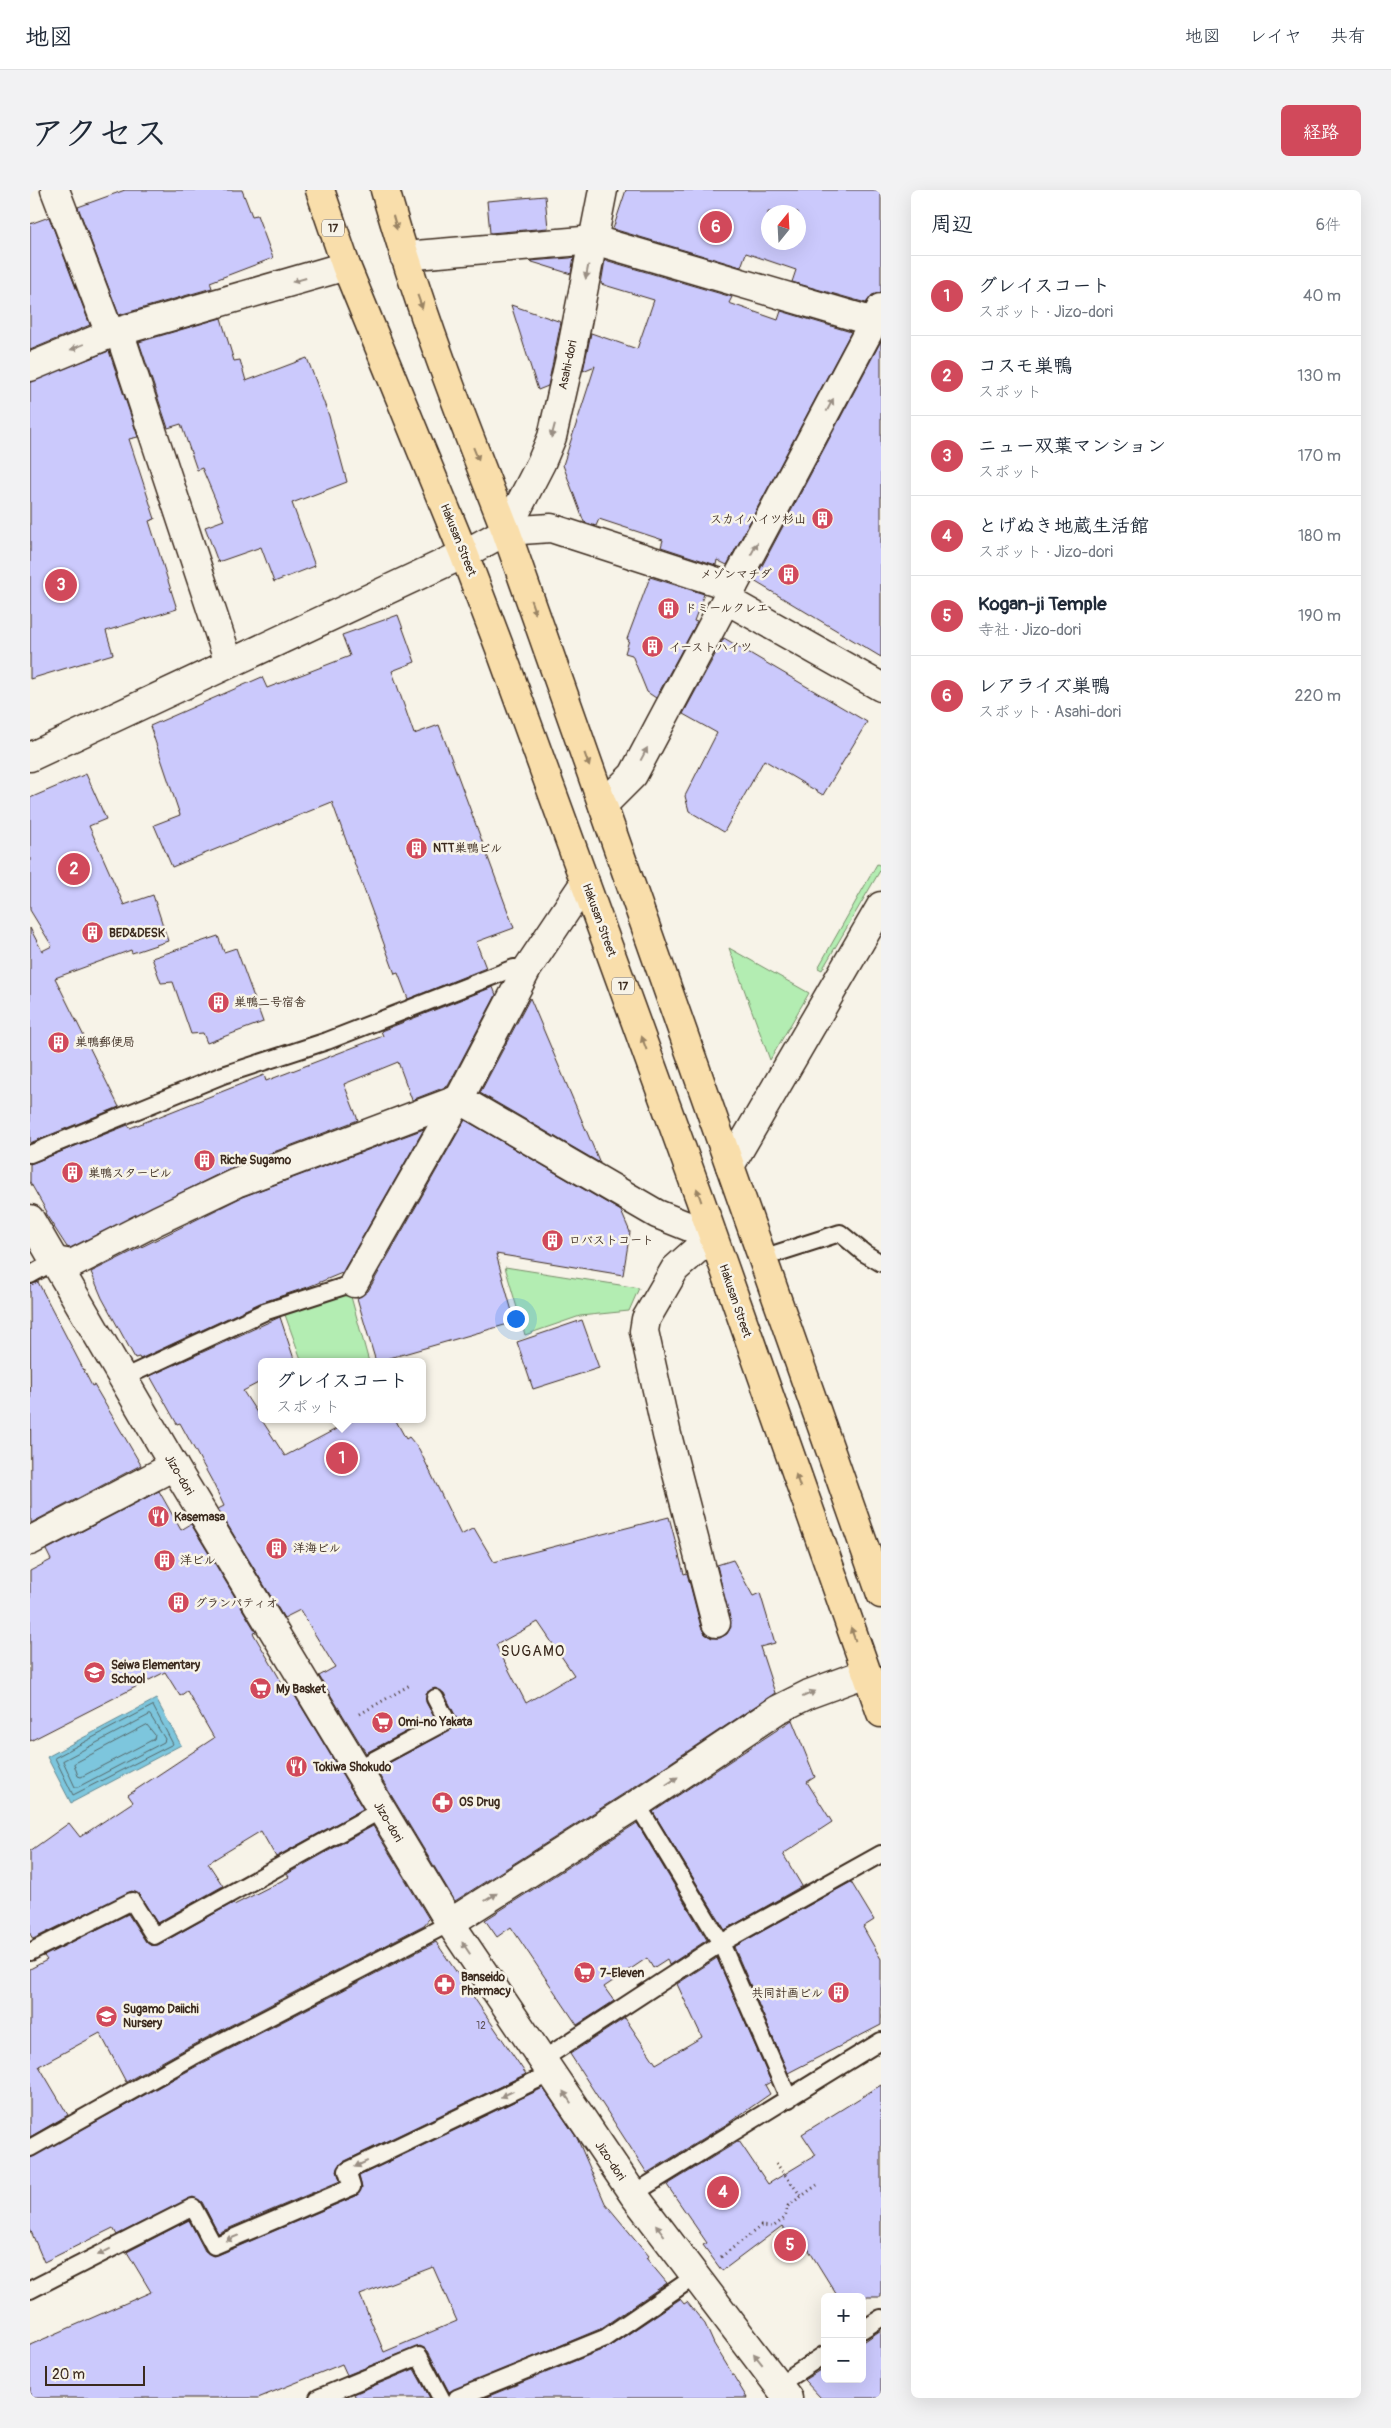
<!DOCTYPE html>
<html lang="ja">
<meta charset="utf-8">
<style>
:root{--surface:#fff;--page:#f2f2f3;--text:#1f2937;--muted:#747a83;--line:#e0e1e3;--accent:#d1495b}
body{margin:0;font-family:Pangolin,"Klee One",sans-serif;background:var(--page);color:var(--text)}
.controls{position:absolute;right:15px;bottom:15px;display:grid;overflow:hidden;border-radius:8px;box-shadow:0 5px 20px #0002}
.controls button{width:45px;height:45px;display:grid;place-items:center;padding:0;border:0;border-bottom:1px solid var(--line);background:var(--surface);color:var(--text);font:25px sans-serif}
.compass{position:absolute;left:731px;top:15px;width:45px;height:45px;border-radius:50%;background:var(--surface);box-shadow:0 5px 20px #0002;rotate:18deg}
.scale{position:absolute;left:15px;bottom:12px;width:100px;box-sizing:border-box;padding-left:5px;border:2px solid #3b2a1e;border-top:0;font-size:14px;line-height:18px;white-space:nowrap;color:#3b2a1e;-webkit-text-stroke:4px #f7f3e8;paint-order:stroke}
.you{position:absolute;left:485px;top:1128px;width:18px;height:18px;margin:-12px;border:4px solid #fff;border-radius:50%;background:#1a73e8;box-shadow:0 0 0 8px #1a73e833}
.badge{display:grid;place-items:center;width:32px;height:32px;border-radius:50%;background:var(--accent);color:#fff;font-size:16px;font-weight:700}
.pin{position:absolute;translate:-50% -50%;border:2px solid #fff;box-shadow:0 1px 5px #0006}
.popup{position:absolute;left:228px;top:1168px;width:168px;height:65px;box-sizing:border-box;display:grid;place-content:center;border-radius:8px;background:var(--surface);filter:drop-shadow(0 1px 4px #0005);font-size:16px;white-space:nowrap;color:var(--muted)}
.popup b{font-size:19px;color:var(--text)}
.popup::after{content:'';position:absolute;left:50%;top:100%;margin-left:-10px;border:10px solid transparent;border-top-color:var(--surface)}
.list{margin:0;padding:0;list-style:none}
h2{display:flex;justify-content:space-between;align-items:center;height:65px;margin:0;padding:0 20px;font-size:21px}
h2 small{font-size:16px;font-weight:400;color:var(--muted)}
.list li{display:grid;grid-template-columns:32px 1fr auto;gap:15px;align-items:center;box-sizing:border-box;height:80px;padding:0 20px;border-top:1px solid var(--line)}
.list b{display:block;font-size:19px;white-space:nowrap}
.list p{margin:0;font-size:16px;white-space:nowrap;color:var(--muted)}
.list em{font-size:16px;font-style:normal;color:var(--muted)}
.map{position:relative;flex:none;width:851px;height:2208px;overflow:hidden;border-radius:8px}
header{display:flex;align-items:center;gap:30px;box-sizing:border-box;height:70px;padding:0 25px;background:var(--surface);border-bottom:1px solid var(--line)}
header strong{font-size:24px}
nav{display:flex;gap:28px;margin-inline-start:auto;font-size:18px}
.intro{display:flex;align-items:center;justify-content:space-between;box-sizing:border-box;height:120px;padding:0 30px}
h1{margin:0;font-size:35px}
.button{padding:12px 22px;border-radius:8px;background:var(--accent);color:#fff;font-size:18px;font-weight:700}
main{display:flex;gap:30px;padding:0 30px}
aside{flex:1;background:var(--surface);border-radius:8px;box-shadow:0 5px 20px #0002}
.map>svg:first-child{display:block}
.green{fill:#b3edb2;stroke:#778c68}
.water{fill:#7dc6dd;stroke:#638891}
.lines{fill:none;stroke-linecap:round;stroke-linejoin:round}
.shore{stroke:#55686a;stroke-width:1}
.building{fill:#cbc9fc;stroke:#3b2a1e;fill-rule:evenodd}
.service-casing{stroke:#3b2a1e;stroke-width:20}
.minor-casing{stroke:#3b2a1e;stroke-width:31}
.trunk-casing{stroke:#3b2a1e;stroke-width:31}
.path{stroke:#3b2a1e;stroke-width:3;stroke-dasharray:1 4;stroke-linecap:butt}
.service{stroke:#f7f3e8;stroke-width:16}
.minor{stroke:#f7f3e8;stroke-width:28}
.trunk{stroke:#f9deab;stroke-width:28}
.oneway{fill:#9a8464}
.oneway2{fill:#998e83}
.labels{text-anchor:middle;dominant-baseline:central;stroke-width:5;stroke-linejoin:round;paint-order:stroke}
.number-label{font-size:10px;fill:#5f5256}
.shield{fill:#f7f3e8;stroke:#73665b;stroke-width:1}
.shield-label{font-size:11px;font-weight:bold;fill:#3b2a1e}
.street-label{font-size:12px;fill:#3b2a1e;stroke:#f7f3e8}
.poi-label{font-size:12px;font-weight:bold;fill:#3b2a1e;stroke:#f7f3e8;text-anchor:start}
.quarter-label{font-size:15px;letter-spacing:1px;fill:#3b2a1e;stroke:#f7f3e8}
</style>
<header>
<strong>地図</strong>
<nav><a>地図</a><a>レイヤ</a><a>共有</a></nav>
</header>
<div class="intro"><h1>アクセス</h1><a class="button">経路</a></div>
<main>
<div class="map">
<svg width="851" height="2208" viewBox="0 0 851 2208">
<rect width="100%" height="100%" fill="#f7f3e8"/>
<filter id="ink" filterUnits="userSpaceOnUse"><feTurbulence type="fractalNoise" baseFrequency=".02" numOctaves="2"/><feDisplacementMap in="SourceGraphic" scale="10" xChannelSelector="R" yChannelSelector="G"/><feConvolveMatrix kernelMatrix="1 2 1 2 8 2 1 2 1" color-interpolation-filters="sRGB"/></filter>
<g filter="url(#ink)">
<g class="green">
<polygon points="847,674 851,676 851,679 792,780 788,778"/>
<polygon points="699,758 779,803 740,870"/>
<polygon points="475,1077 609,1098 599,1121 550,1126 495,1145"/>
<polygon points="320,1103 339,1172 272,1172 254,1122"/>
</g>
<polygon class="water" points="126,1509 151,1555 41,1613 17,1567"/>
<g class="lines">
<g class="shore">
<polygon points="123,1516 143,1554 43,1605 25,1568"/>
<polygon points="120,1525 135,1549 134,1552 48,1597 45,1597 33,1571"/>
<polygon points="117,1535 125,1545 124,1549 51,1587 48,1586 44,1574"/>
</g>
</g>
<g class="building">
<polygon points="95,0 212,0 222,26 227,25 243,68 180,92 182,98 89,125 48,17"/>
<path d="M596,0H851V102L842,105L836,113L762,92L766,80L716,63L711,77L583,39ZM738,22H768V52H738Z"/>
<polygon points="515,6 518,38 460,43 457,11"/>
<polygon points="19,27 60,135 0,160 0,34"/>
<polygon points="544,67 541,84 499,71 540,68"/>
<polygon points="575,70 702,107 699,113 748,130 751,121 821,142 697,375 687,370 686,375 631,357 633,350 569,329 566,336 554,332 533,275 565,176 553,181 561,143 607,159 624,110 571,94"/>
<polygon points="481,115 531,132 518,196 508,200"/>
<polygon points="191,128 204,171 210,170 216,191 277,168 299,226 317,292 262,313 285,376 244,392 231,357 188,372 175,337 194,330 172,278 167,280 151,234 138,238 109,152"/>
<polygon points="851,151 851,467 724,391"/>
<polygon points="79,161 108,247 99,249 125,329 119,331 147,419 76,441 83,464 0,489 0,192"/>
<polygon points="620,387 674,404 664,431 667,432 626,508 617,502 602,465 595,463 599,450 597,449"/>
<polygon points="368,425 385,472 362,481 384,544 409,535 484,738 446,752 456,778 378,809 368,783 365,784 302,612 142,677 124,635 150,625 120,536 232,487 237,498 320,466 312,445"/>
<polygon points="694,448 837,532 793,605 734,570 694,642 659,621 655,606 687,543 653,524"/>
<polygon points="56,584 76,629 59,636 94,715 123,705 138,751 102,763 101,760 25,788 89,917 0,953 0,738 12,761 22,756 0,720 0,608"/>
<polygon points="188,746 194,762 206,758 233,832 177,853 173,843 161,844 143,792 131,793 122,768"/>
<polygon points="463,797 466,805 418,896 382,910 368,872 314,894 328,930 199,979 40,1058 37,1057 15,1023 17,1022 0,992 0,974 98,935 100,938 234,885 236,891 353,846 351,841"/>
<polygon points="500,808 570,973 450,903"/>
<polygon points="435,930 591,1021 600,1042 593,1085 466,1064 485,1132 346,1172 327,1108 338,1101"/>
<polygon points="394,939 312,1083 278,1097 230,1113 110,1169 109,1167 105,1168 72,1108 61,1082 212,1007"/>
<polygon points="8,1092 62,1196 64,1195 111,1275 1,1333 0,1095"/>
<path d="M250,1127L265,1172H232V1191L213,1201L255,1266L325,1229H365L376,1249L379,1247L389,1259L431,1345L444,1338L464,1372L639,1327L654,1384L657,1383L671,1437L675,1444L682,1448H690L697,1444L701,1437L687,1375L703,1370L723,1406L730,1403L745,1453L730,1457L745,1503L598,1601L425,1711L346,1580L425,1537L426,1527L414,1503L405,1498L396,1503V1512L404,1527L336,1563L289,1486L305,1477L270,1420L254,1428L188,1319L194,1316L182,1291L150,1233L147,1234L120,1186ZM508,1432L544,1485L496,1513L466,1455Z"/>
<polygon points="552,1130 569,1178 503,1199 487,1152"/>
<polygon points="129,1301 151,1340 161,1334 226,1442 223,1443 258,1503 262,1501 333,1619 246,1667 231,1641 178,1673 193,1696 127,1733 110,1706 102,1701 3,1749 0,1744 0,1661 39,1633 50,1647 103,1612 98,1605 184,1548 157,1501 150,1506 135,1482 0,1551 0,1381 21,1370 16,1360"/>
<polygon points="762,1530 785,1587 777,1592 802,1632 753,1664 772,1696 695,1740 623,1622"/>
<polygon points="607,1633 677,1750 639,1775 637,1769 623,1778 617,1768 574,1797 584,1811 547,1835 481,1737 467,1747 455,1730"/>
<polygon points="343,1636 399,1729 394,1735 157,1858 96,1892 70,1843 9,1876 38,1925 0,1947 0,1779 17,1770 14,1766 98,1724 116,1752 120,1755 128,1755 203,1713 204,1715 259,1687 257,1684"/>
<polygon points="821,1692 844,1730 833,1737 851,1769 851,1835 758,1883 704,1757"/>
<polygon points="406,1752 496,1884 313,1972 307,1980 310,1991 188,2043 172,2012 163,2007 87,2045 83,2038 14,2072 0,2039 0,1968 167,1876"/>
<polygon points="687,1768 741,1892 735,1895 740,1904 697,1934 617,1983 540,1864 595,1828 626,1874 672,1847 647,1794"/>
<polygon points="851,1895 851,2107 808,2107 767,2041 760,2047 752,2036 692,2081 673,2055 677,2053 637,1995 709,1951 738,1994 786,1965 772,1944"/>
<path d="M513,1898L547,1948L575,2013L619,2066L616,2068L637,2093L570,2139L419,2202L398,2161L390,2156L317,2185L312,2174L228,2208H0V2155L121,2102L97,2062L159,2030L175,2061L183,2066L188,2065L326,2006L332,1998L329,1986ZM403,2077L427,2131L354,2162L330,2105Z"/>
<polygon points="650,2109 654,2114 657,2112 675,2134 684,2154 717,2208 454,2208 579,2157"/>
<polygon points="851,2140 851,2208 791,2208 774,2190 795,2177 795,2189 832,2189 832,2153"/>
<polygon points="384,2179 400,2208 326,2208 324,2204"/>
</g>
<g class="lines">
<defs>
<g id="service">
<polyline points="0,964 193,885 297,851 484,778 497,779"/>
<polyline points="732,1068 810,1043 834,1063 851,1073"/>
<polyline points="0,1085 25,1071"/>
<polyline points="93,1188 234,1122 324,1093"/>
<polyline points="327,1579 417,1531 405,1508"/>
<polyline points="607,1614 691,1753 759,1909"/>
<polyline points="0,1762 102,1711 124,1746 351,1620"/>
<polyline points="512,1870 691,1753 851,1664"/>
<polyline points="0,1958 162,1867 420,1733"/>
<polyline points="603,2004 851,1851"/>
<polyline points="0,2100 163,2017 184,2056 322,1997 317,1981 521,1883"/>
<polyline points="832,2140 851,2128"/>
<polyline points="748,2195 795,2164"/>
<polyline points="288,2208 389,2166 411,2208"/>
<polyline points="427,2208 575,2148 664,2087"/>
</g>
<g id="minor">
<polyline points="25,0 80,144"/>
<polyline points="374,66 564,50 844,132"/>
<polyline points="89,141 199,473"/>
<polyline points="0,177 80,144 316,76"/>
<polyline points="476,341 511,273 522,247 540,168 573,0"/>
<polyline points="697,410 851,497"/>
<polyline points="0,567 434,364 476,341 521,338 703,397"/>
<polyline points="573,615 603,585 851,118"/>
<polyline points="700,976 851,716"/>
<polyline points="0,1029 144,1276 420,1733 603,2004 758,2208"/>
<polyline points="25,1071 42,1074 128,1030 206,993 429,909 627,1024 682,1046 645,1079 616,1129 614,1141 637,1245 686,1433"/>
<polyline points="324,1093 429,909 497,779 555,692"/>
<polyline points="0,1351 144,1276"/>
<polyline points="420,1733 607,1614 747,1520 779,1504 836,1483"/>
</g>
<g id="trunk">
<polyline points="290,0 316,76 434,364 469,456 670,1009 851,1523"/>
<path d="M355,0C388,116 432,229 476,341L851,1404"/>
</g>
</defs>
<use href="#service" class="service-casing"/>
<use href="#minor" class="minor-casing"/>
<use href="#trunk" class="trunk-casing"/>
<g class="path">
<polyline points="330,1524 380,1495"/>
<polyline points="746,1973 771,2006"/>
<polyline points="691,2067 731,2036 743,2037 755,2028 758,2016 787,1995"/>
</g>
<use href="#service" class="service"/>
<use href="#minor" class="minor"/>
<use href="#trunk" class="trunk"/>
</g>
<defs><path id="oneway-solid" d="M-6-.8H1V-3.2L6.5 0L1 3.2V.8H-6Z" transform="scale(1.25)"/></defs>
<g class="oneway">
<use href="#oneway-solid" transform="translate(365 33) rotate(74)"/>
<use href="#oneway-solid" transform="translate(390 112) rotate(70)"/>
<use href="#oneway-solid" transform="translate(446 264) rotate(68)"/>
<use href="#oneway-solid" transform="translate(503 417) rotate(71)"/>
<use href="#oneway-solid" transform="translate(557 570) rotate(70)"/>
<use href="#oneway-solid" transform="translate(614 853) rotate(-110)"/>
<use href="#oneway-solid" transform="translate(669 1005) rotate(-109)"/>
<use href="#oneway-solid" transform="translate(768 1291) rotate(-109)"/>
<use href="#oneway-solid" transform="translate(823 1444) rotate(-109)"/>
</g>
<g class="oneway2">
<use href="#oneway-solid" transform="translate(557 82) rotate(101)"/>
<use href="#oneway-solid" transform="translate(269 90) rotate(164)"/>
<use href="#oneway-solid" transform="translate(47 157) rotate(157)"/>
<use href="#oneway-solid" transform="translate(800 215) rotate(-62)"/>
<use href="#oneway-solid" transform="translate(523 241) rotate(105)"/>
<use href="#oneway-solid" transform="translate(724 359) rotate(-62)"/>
<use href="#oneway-solid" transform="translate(614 564) rotate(-62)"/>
<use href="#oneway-solid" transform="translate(779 1504) rotate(-24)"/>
<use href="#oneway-solid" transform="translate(642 1591) rotate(-34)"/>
<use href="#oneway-solid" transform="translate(461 1707) rotate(-32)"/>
<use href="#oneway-solid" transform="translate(436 1758) rotate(-124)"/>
<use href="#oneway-solid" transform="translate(477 1904) rotate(155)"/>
<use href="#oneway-solid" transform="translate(537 1907) rotate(-124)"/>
<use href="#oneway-solid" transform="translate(331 1974) rotate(155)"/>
<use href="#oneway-solid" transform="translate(630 2040) rotate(-127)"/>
<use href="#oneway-solid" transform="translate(202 2048) rotate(157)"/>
<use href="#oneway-solid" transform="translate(74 2062) rotate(153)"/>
<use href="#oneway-solid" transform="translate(728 2169) rotate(-128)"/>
</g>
</g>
<defs>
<symbol id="building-disc" viewBox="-11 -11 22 22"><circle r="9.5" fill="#d1495b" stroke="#f7f3e8"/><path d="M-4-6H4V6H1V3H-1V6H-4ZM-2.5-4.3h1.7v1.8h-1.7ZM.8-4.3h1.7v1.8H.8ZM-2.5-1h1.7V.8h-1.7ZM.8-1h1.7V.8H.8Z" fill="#fff"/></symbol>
<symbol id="restaurant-disc" viewBox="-11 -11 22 22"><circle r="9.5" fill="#d1495b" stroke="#f7f3e8"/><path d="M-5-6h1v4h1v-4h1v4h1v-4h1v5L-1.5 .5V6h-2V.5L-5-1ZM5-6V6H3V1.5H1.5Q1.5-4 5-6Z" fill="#fff"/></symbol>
<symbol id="school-disc" viewBox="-11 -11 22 22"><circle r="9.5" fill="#d1495b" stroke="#f7f3e8"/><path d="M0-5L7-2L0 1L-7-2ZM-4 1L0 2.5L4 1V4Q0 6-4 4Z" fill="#fff"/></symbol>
<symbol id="supermarket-disc" viewBox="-11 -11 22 22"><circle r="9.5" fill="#d1495b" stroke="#f7f3e8"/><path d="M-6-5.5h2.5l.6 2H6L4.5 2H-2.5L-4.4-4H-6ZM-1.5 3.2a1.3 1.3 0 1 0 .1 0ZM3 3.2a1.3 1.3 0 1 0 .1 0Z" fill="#fff"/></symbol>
<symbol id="pharmacy-disc" viewBox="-11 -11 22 22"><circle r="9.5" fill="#d1495b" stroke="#f7f3e8"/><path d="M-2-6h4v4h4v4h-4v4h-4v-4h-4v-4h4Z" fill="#fff"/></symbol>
</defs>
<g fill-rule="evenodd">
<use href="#building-disc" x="780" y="316" width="25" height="25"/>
<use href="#building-disc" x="746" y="372" width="25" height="25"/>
<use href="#building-disc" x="626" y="406" width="25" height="25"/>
<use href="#building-disc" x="610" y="444" width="25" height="25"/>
<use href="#building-disc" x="374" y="646" width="25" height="25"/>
<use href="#building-disc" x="50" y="730" width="25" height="25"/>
<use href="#building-disc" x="176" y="800" width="25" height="25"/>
<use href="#building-disc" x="16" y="840" width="25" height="25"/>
<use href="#building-disc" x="162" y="958" width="25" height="25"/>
<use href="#building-disc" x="30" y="970" width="25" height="25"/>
<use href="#building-disc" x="510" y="1038" width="25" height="25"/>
<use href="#restaurant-disc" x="116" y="1314" width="25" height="25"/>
<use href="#building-disc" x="234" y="1346" width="25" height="25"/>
<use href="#building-disc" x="122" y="1358" width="25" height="25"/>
<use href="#building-disc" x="136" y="1400" width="25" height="25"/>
<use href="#school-disc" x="52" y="1470" width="25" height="25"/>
<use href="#supermarket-disc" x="218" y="1486" width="25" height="25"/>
<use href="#supermarket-disc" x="340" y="1520" width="25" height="25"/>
<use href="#restaurant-disc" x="254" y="1564" width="25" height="25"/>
<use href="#pharmacy-disc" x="400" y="1600" width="25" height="25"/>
<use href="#supermarket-disc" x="542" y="1770" width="25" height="25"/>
<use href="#pharmacy-disc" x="402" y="1782" width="25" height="25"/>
<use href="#building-disc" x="796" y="1790" width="25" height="25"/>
<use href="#school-disc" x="64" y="1814" width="25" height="25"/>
</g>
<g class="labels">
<g class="number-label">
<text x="451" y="1836">12</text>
</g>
<g class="shield">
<rect x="292" y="29.5" width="22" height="17" rx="4"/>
<rect x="582" y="787.5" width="22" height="17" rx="4"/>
</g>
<g class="shield-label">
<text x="303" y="38">17</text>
<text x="593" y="796">17</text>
</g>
<g class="street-label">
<text transform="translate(538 175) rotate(-78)">Asahi-dori</text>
<text transform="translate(428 350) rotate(68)">Hakusan Street</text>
<text transform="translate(569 730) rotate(70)">Hakusan Street</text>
<text transform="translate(705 1111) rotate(71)">Hakusan Street</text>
<text transform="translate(149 1285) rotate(59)">Jizo-dori</text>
<text transform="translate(358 1632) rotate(59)">Jizo-dori</text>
<text transform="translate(580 1971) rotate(56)">Jizo-dori</text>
</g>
<g class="poi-label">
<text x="776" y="329" text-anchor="end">スカイハイツ杉山</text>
<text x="742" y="384" text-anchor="end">メゾンマチダ</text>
<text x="655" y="418">ドミールクレエ</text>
<text x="639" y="457">イーストハイツ</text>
<text x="403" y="658">NTT巣鴨ビル</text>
<text x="79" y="743">BED&amp;DESK</text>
<text x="204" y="812">巣鴨二号宿舎</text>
<text x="45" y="852">巣鴨郵便局</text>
<text x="190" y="970">Riche Sugamo</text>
<text x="58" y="983">巣鴨スタービル</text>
<text x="539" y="1050">ロバストコート</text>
<text x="144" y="1327">Kasemasa</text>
<text x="263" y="1358">洋海ビル</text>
<text x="150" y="1370">洋ビル</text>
<text x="165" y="1413">グランパティオ</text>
<text x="81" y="1475">Seiwa Elementary<tspan x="81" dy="14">School</tspan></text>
<text x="246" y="1499">My Basket</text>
<text x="368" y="1532">Omi-no Yakata</text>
<text x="283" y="1577">Tokiwa Shokudo</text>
<text x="429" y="1612">OS Drug</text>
<text x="570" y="1783">7-Eleven</text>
<text x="431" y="1787">Banseido<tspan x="431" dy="14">Pharmacy</tspan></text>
<text x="793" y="1803" text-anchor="end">共同計画ビル</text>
<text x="93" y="1819">Sugamo Daiichi<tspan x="93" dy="14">Nursery</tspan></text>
</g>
<g class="quarter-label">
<text x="503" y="1461">SUGAMO</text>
</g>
</g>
</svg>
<div class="controls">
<button>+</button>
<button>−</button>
</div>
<svg class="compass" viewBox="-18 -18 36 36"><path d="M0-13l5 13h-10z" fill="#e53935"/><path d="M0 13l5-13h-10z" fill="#747a83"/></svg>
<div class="scale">20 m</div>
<div class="you"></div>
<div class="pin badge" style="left:312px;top:1268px">1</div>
<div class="popup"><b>グレイスコート</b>スポット</div>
<div class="pin badge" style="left:44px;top:679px">2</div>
<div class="pin badge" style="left:31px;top:395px">3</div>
<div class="pin badge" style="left:693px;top:2002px">4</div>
<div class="pin badge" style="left:760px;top:2055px">5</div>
<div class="pin badge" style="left:686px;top:37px">6</div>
</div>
<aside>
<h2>周辺<small>6件</small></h2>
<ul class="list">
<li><span class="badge">1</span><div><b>グレイスコート</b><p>スポット · Jizo-dori</p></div><em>40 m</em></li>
<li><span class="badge">2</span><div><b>コスモ巣鴨</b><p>スポット</p></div><em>130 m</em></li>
<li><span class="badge">3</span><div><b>ニュー双葉マンション</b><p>スポット</p></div><em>170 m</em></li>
<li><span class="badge">4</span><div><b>とげぬき地蔵生活館</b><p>スポット · Jizo-dori</p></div><em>180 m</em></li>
<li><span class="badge">5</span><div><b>Kogan-ji Temple</b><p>寺社 · Jizo-dori</p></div><em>190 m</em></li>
<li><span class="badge">6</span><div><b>レアライズ巣鴨</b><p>スポット · Asahi-dori</p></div><em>220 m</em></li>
</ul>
</aside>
</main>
